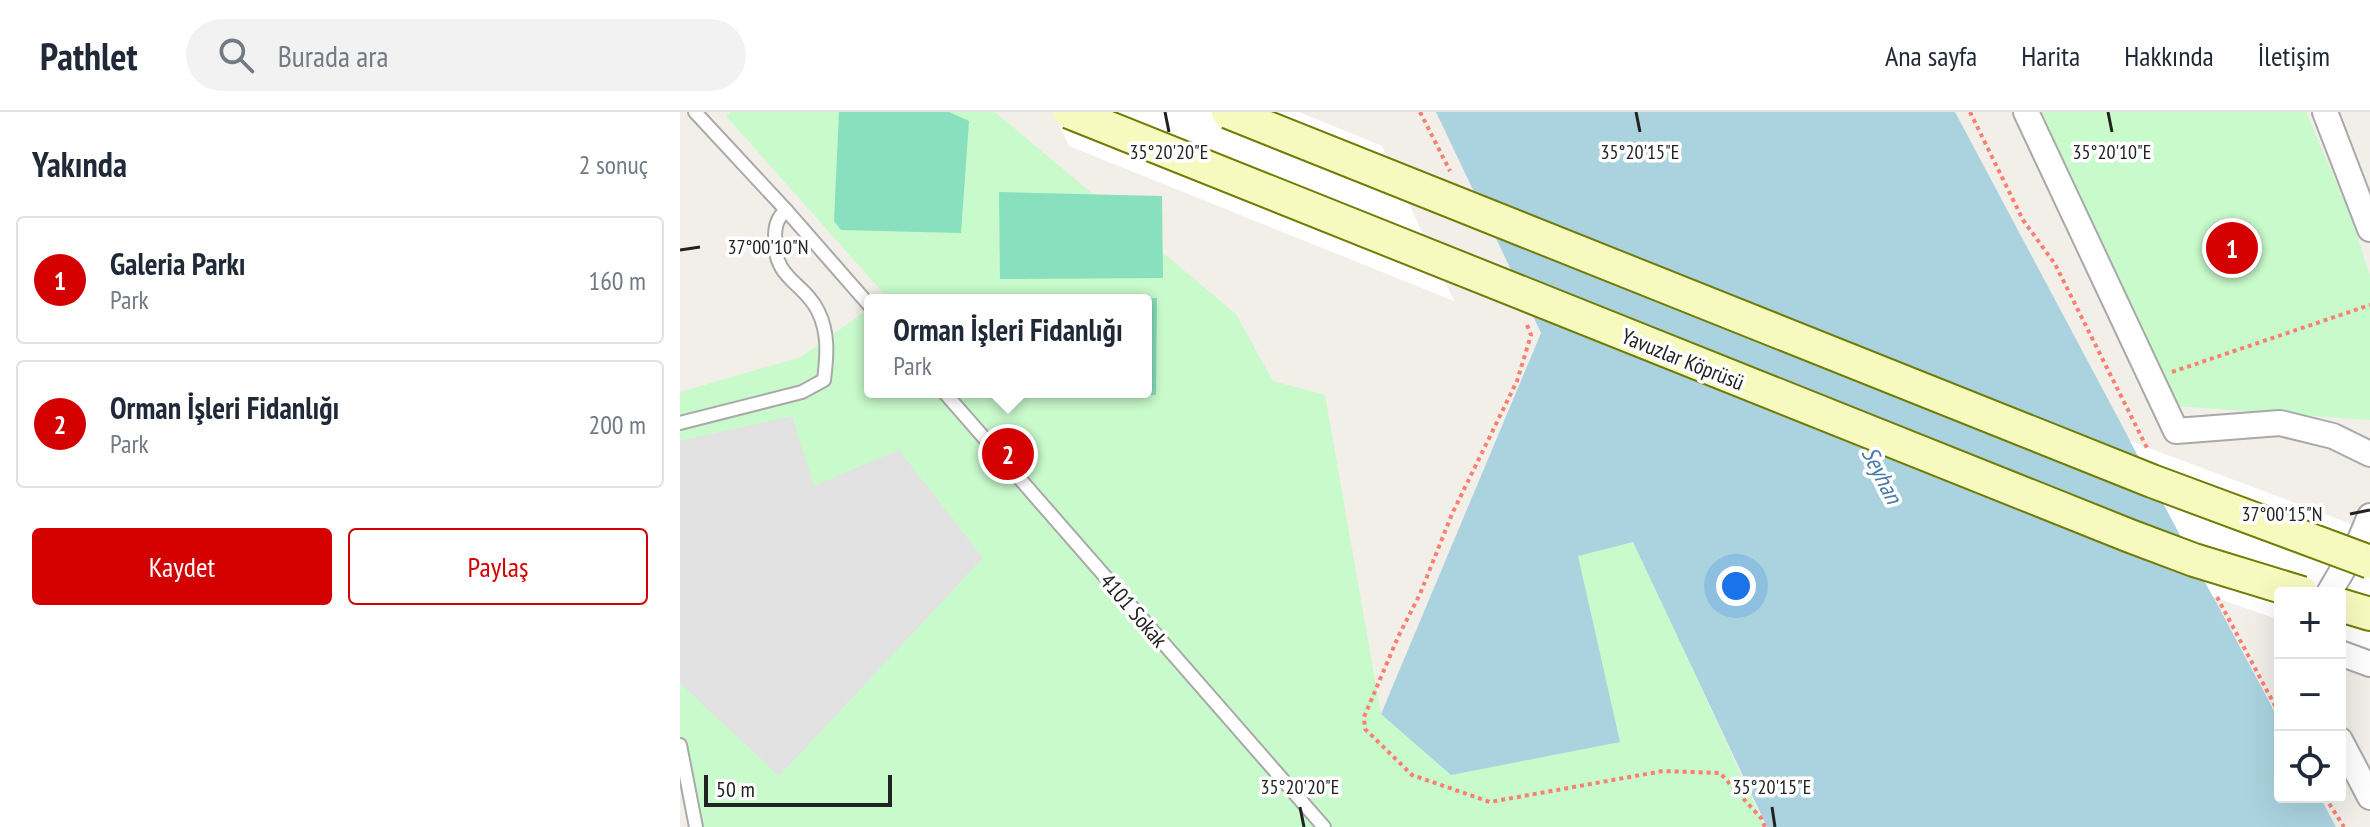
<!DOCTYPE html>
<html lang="tr">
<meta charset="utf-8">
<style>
:root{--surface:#fff;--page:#f2f2f3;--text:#1f2937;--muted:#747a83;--line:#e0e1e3;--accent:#d40000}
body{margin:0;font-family:"PT Sans Narrow",sans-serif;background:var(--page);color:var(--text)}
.controls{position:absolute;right:24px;bottom:24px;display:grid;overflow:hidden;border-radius:8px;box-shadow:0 8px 32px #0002}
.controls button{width:72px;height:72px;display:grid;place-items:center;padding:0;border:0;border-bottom:2px solid var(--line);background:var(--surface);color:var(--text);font:40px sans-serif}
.scale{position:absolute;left:24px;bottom:20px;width:188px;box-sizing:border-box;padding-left:8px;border:4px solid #222;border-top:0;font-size:22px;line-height:28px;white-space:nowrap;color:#222;-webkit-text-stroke:6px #fff;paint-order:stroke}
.you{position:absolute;left:1056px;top:474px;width:28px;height:28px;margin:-20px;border:6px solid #fff;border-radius:50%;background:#1a73e8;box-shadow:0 0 0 12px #1a73e833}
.badge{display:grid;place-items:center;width:52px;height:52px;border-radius:50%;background:var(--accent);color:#fff;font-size:26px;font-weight:700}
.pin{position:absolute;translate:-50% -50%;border:4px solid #fff;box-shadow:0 2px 8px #0006}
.popup{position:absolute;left:184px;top:182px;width:288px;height:104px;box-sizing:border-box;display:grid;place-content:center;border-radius:8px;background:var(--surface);filter:drop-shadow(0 2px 6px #0005);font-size:26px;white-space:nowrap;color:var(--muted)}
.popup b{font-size:30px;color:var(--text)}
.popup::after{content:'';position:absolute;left:50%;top:100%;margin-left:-16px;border:16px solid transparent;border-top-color:var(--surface)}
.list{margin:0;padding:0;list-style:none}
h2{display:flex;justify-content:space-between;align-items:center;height:104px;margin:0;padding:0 32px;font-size:34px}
h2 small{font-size:26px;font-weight:400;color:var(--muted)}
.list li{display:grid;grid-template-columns:52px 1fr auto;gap:24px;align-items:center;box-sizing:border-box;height:128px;margin:0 16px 16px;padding:0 16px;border:2px solid var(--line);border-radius:8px}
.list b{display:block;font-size:30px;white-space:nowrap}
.list p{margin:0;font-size:26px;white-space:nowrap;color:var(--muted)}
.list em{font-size:26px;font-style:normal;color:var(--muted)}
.actions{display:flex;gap:16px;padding:24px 32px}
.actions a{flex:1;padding:18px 0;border:2px solid var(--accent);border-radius:8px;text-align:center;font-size:28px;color:var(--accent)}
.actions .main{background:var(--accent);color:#fff}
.icon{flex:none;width:44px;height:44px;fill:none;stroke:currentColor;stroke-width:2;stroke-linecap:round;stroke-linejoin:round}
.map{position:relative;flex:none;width:1690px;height:715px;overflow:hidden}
header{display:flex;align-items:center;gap:48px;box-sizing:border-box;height:112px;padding:0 40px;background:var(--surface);border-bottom:2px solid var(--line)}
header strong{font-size:38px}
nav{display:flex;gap:44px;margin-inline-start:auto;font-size:28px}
.search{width:560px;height:72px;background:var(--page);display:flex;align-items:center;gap:20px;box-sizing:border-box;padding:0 28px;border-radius:44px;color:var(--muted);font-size:30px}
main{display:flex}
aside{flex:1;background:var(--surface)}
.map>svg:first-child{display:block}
.park{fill:#c8facc}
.pitch{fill:#88e0be}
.parking{fill:#e2e2e2}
.water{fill:#aad3df}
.pier{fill:#fff}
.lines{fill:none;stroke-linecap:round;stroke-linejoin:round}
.service-casing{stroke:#a9a9a9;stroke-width:16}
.minor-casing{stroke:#a9a9a9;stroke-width:28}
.secondary-casing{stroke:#707d05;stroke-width:36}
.path{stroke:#fa8072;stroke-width:4;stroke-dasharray:4 4;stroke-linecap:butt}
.service{stroke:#fff;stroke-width:12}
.minor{stroke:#fff;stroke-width:24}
.secondary{stroke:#f7fabf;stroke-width:32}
.secondary-bridge-casing{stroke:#707d05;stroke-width:36;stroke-linecap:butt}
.secondary-bridge{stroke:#f7fabf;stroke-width:32}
.ticks{fill:none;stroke:#222;stroke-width:3}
.labels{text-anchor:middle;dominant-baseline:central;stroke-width:7;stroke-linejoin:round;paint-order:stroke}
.street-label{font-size:22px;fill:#222;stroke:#fff}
.water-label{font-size:24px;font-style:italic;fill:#4a7aab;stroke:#fff}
.ticks-label{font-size:20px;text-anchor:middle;fill:#222;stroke:#fff;stroke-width:7;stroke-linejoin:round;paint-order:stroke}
</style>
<header>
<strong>Pathlet</strong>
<div class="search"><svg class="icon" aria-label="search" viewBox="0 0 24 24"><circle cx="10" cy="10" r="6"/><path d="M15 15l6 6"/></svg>Burada ara</div>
<nav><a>Ana sayfa</a><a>Harita</a><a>Hakkında</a><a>İletişim</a></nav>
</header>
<main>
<aside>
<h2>Yakında<small>2 sonuç</small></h2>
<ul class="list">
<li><span class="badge">1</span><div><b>Galeria Parkı</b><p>Park</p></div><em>160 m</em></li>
<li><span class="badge">2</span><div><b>Orman İşleri Fidanlığı</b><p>Park</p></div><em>200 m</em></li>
</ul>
<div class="actions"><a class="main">Kaydet</a><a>Paylaş</a></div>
</aside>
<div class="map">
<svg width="1690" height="715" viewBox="0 0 1690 715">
<rect width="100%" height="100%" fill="#f2efe9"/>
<g class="park">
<polygon points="51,0 315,0 556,202 593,269 645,283 701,602 898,443 954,430 1085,715 14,715 0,645 0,280 121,245 190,196 190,280 466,280 466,188 201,188 206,184 46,4"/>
<polygon points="1362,0 1626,0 1672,107 1690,164 1690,308 1496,294"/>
</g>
<g class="pitch">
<polygon points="159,0 269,0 289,9 281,121 161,118 154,109"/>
<polygon points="319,80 482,84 483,166 320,167"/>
<polygon points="307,185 477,186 476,283 306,281 466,280 466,188 307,188"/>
</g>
<polygon class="parking" points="112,304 134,374 219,338 303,446 99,664 0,571 0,329"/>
<polygon class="water" points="756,0 1275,0 1600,610 1600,685 1640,685 1656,715 1087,715 953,430 898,444 940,630 771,663 701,602 861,221"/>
<g class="pier">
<polygon points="373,0 619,0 702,34 774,189 389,34"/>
<polygon points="1450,329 1690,419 1690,539 1660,529 1660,481 1600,481 1600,508 1533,485"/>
</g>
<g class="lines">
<defs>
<g id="service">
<polyline points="15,0 106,98 190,194"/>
<polyline points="264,280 644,715"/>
<path d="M0,311L122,280L144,268C147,244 149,221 138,199C124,170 93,167 95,126C95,114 97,106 106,98"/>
<polyline points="0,633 16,715"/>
</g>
<g id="minor">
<polyline points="1346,0 1496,319 1600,311 1653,324 1690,342"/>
<polyline points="1645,0 1690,117"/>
<polyline points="1690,404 1680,428 1690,425"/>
<polyline points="1649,481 1680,428"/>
<polyline points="1660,541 1690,552"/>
<polyline points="1660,628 1690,685"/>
</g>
<polyline id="secondary" points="1660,493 1690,502"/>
</defs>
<use href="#service" class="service-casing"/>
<use href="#minor" class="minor-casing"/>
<use href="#secondary" class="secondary-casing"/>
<g class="path">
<polyline points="740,0 770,59"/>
<polyline points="1290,0 1343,108 1375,152 1467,336"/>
<polyline points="847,213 851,223 837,269 772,402 740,482 718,525 684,605 685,617 732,663 810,690 983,659 1040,661 1081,706 1085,715"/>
<polyline points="1492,260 1690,193"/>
<polyline points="1537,485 1600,603"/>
<polyline points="1645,685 1664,715"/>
</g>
<use href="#service" class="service"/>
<use href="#minor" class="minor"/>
<use href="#secondary" class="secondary"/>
<defs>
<g id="secondary-bridge">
<polyline points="389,0 1450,424 1514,448 1622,481"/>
<polyline points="548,0 1472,369 1690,450"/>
</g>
</defs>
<use href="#secondary-bridge" class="secondary-bridge-casing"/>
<use href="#secondary-bridge" class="secondary-bridge"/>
</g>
<path class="ticks" d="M485,0L489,20M956,0L960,20M1428,0L1432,20M0,138L20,135M1670,402L1690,398M620,695L624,715M1092,695L1095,715"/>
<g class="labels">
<g class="street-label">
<text transform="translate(1003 247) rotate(22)">Yavuzlar Köprüsü</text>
<text transform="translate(454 498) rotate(49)">4101 Sokak</text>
</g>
<g class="water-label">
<text transform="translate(1202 363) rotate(63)">Seyhan</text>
</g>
</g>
<g class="ticks-label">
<text x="489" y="47">35°20'20"E</text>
<text x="960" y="47">35°20'15"E</text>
<text x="1432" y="47">35°20'10"E</text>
<text x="88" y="142">37°00'10"N</text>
<text x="1602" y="409">37°00'15"N</text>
<text x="620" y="682">35°20'20"E</text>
<text x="1092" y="682">35°20'15"E</text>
</g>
</svg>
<div class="controls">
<button>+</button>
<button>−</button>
<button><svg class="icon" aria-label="locate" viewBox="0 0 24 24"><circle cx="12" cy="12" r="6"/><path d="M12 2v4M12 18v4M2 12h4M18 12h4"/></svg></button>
</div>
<div class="scale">50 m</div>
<div class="you"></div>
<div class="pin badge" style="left:1552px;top:136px">1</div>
<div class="pin badge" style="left:328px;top:342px">2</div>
<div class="popup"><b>Orman İşleri Fidanlığı</b>Park</div>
</div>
</main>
